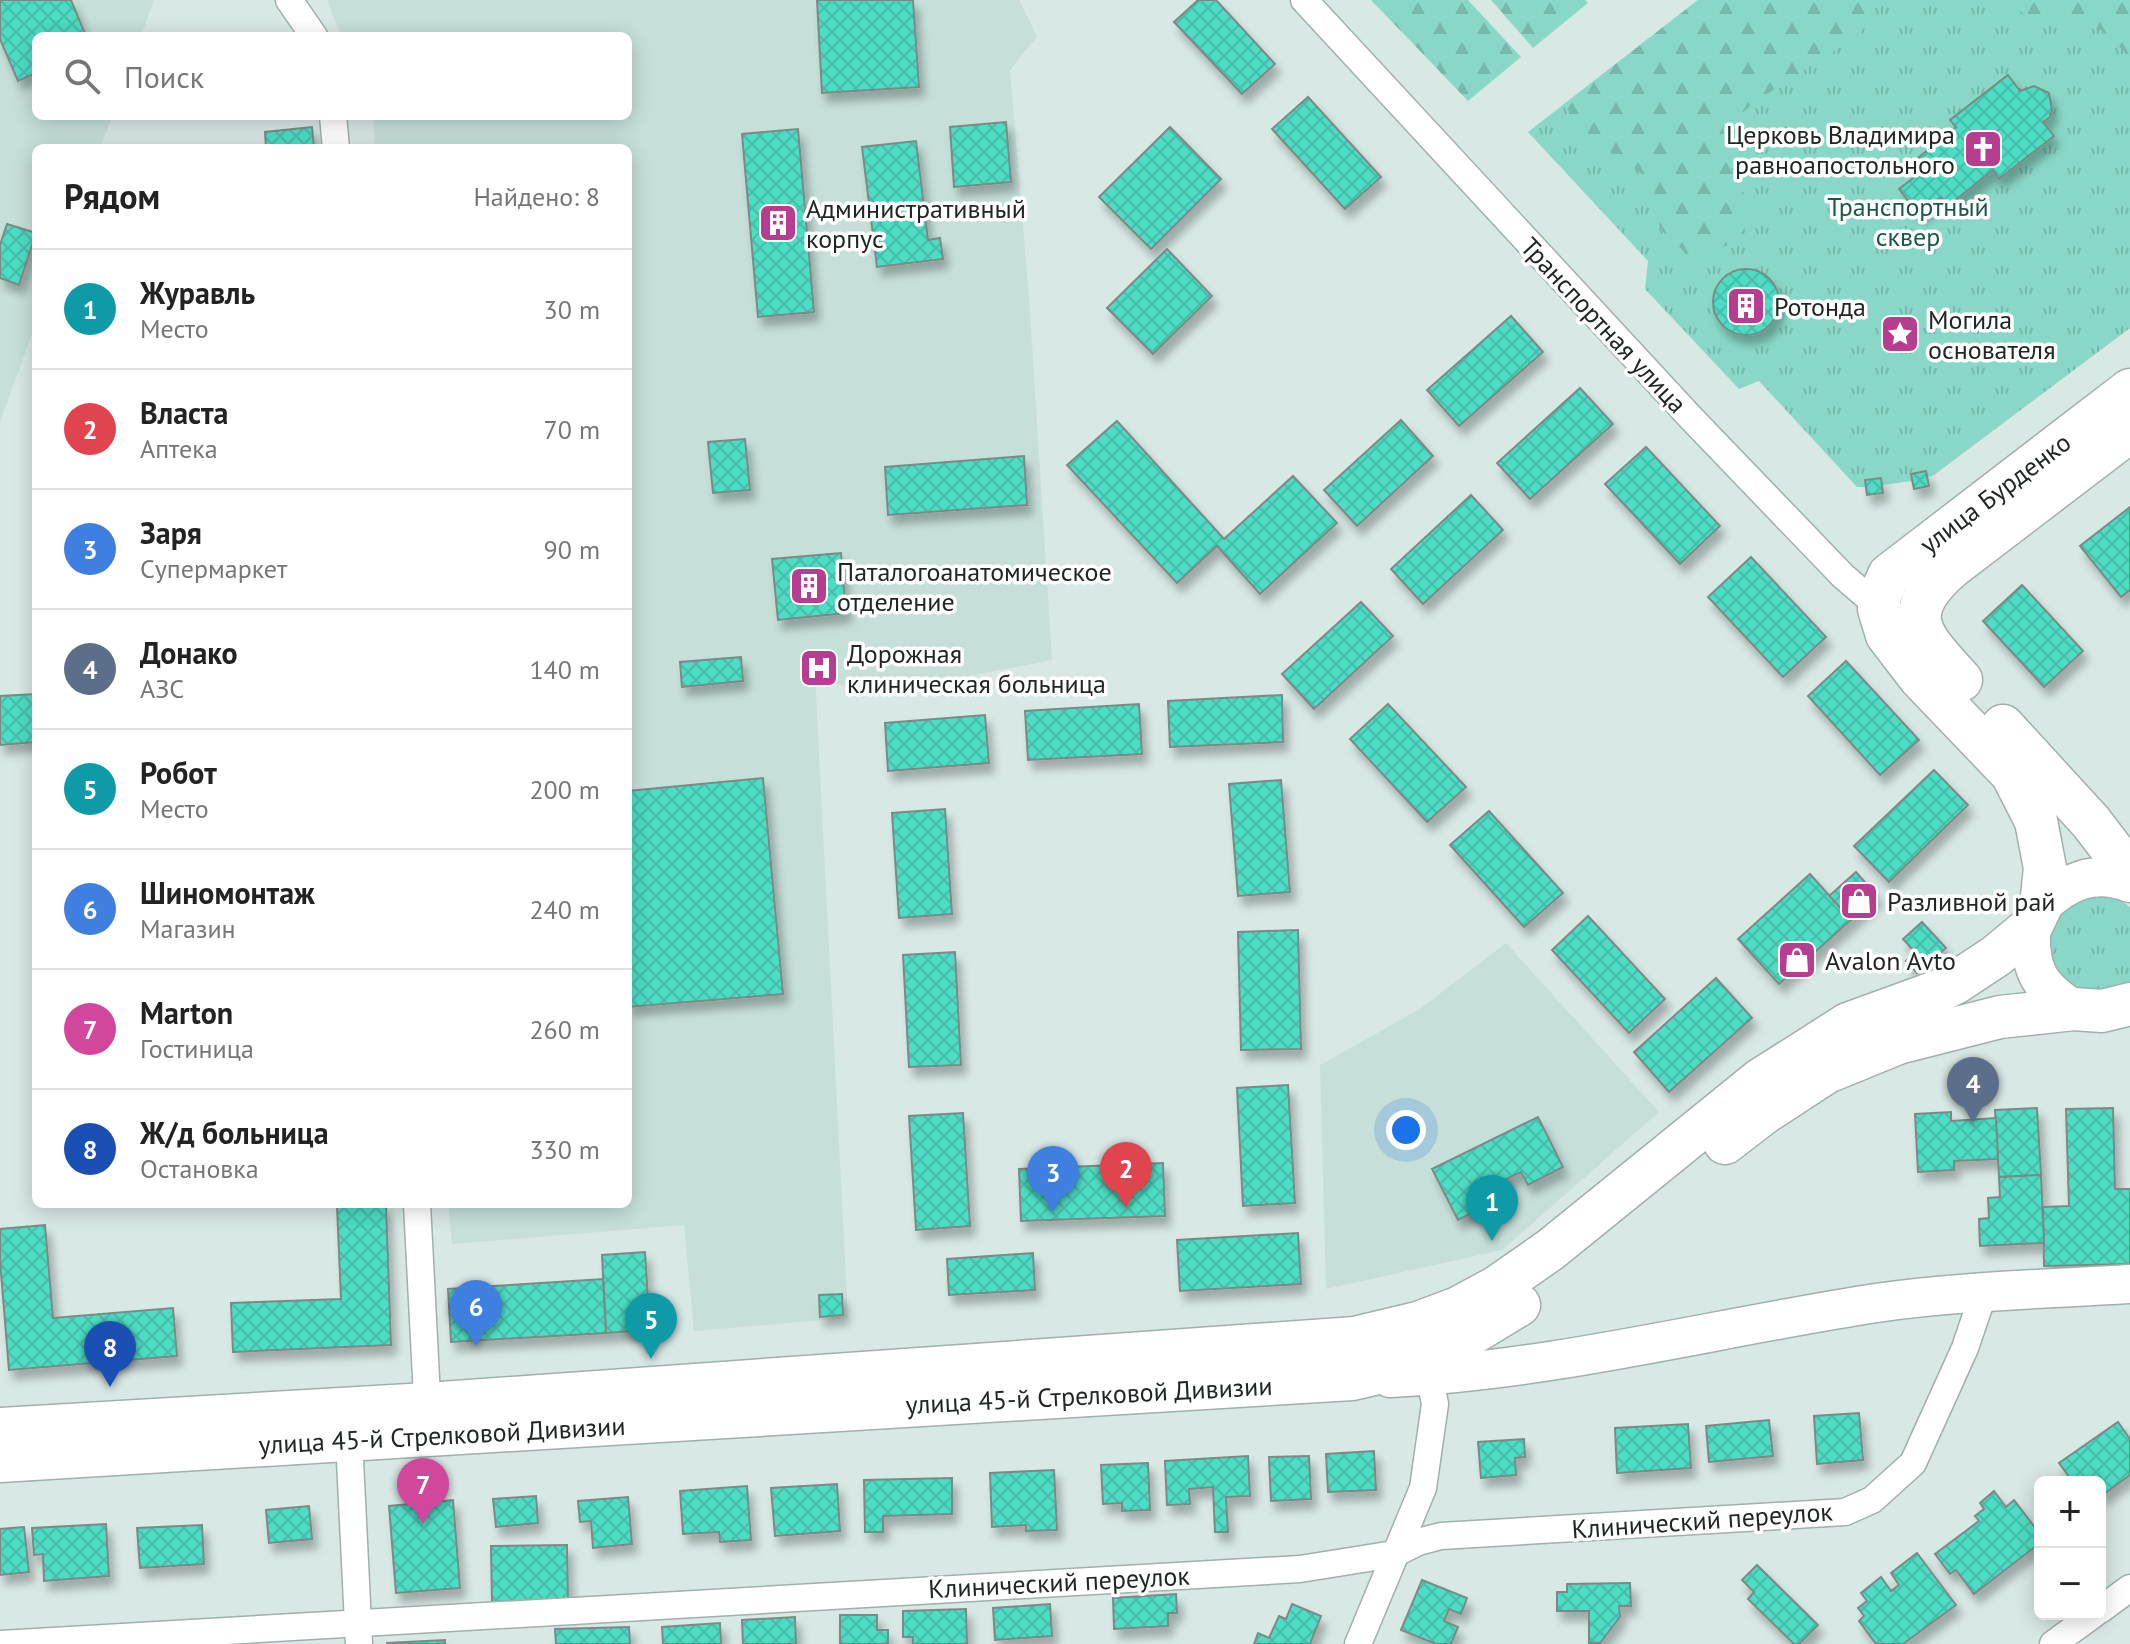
<!DOCTYPE html>
<html lang="ru">
<meta charset="utf-8">
<style>
:root{--surface:#fff;--page:#f2f2f2;--text:#222;--muted:#767676;--line:#e0e0e0;--accent:#b63d90}
body{margin:0;font-family:"PT Sans",sans-serif;background:var(--page);color:var(--text)}
.controls{position:absolute;right:24px;bottom:24px;display:grid;overflow:hidden;border-radius:12px;box-shadow:0 4px 20px #0003}
.controls button{width:72px;height:72px;display:grid;place-items:center;padding:0;border:0;border-bottom:2px solid var(--line);background:var(--surface);color:var(--text);font:40px sans-serif}
.you{position:absolute;left:1406px;top:1130px;width:28px;height:28px;margin:-20px;border:6px solid #fff;border-radius:50%;background:#1a73e8;box-shadow:0 0 0 12px #1a73e833}
.badge{display:grid;place-items:center;width:52px;height:52px;border-radius:50%;background:var(--accent);color:#fff;font-size:26px;font-weight:700}
.pin{position:absolute;translate:-50% -66px;filter:drop-shadow(0 2px 4px #0008)}
.pin::after{content:'';position:absolute;top:42px;width:28px;height:24px;background:inherit;clip-path:polygon(0 0,100% 0,50% 100%)}
.list{margin:0;padding:0;list-style:none}
h2{display:flex;justify-content:space-between;align-items:center;height:104px;margin:0;padding:0 32px;font-size:34px}
h2 small{font-size:26px;font-weight:400;color:var(--muted)}
.list li{display:grid;grid-template-columns:52px 1fr auto;gap:24px;align-items:center;box-sizing:border-box;height:120px;padding:0 32px;border-top:2px solid var(--line)}
.list b{display:block;font-size:30px;white-space:nowrap}
.list p{margin:0;font-size:26px;white-space:nowrap;color:var(--muted)}
.list em{font-size:26px;font-style:normal;color:var(--muted)}
.icon{flex:none;width:44px;height:44px;fill:none;stroke:currentColor;stroke-width:2;stroke-linecap:round;stroke-linejoin:round}
.map{position:relative;flex:none;width:2130px;height:1644px;overflow:hidden}
.search{position:absolute;background:var(--surface);box-shadow:0 4px 20px #0003;left:32px;top:32px;width:600px;height:88px;display:flex;align-items:center;gap:20px;box-sizing:border-box;padding:0 28px;border-radius:12px;color:var(--muted);font-size:30px}
.panel{position:absolute;background:var(--surface);box-shadow:0 4px 20px #0003;left:32px;top:144px;width:600px;height:1064px;border-radius:12px}
.map>svg:first-child{display:block}
.built{fill:#c6dfd9}
.grass{fill:url(#grass-tufts)}
.forest{fill:url(#forest-firs)}
.building{fill:url(#building-cross-hatch);stroke:#7c8a87;stroke-width:2;filter:url(#shadow)}
.lines{fill:none;stroke-linecap:round;stroke-linejoin:round}
.minor-casing{stroke:#a1b0ac;stroke-width:29}
.secondary-casing{stroke:#a1b0ac;stroke-width:41}
.primary-casing{stroke:#a1b0ac;stroke-width:45}
.minor{stroke:#fff;stroke-width:26}
.secondary{stroke:#fff;stroke-width:38}
.primary{stroke:#fff;stroke-width:42}
.labels{text-anchor:middle;dominant-baseline:central;stroke-width:7;stroke-linejoin:round;paint-order:stroke}
.poi-label{font-size:26px;fill:#202624;stroke:#fff;text-anchor:start}
.park-label{font-size:26px;fill:#1c574c;stroke:#fff}
.street-label{font-size:26px;fill:#202624;stroke:#fff}
</style>
<div class="map">
<svg width="2130" height="1644" viewBox="0 0 2130 1644">
<defs>
<pattern id="grass-tufts" width="24" height="20" patternUnits="userSpaceOnUse" patternTransform="scale(2)"><rect width="24" height="20" fill="#89d8c7"/><path d="M3 7l-1-3M5 7V3M7 7l1-3M15 17l-1-3M17 17v-4M19 17l1-3" fill="none" stroke="#76b9ab"/></pattern>
<pattern id="forest-firs" width="22" height="20" patternUnits="userSpaceOnUse" patternTransform="scale(2)"><rect width="22" height="20" fill="#89d8c7"/><path d="M5 1l3.5 6h-7zM16 11l3.5 6h-7z" fill="#76b9ab"/></pattern>
<pattern id="building-cross-hatch" width="8" height="8" patternUnits="userSpaceOnUse" patternTransform="scale(2)"><rect width="8" height="8" fill="#4eddc4"/><path d="M0 0l8 8M0 8l8-8" fill="none" stroke="#44bea8"/></pattern>
<filter id="shadow"><feDropShadow dx="5" dy="9" stdDeviation="4" flood-color="#0004"/></filter>
</defs>
<rect width="100%" height="100%" fill="#d8e8e4"/>
<g class="built">
<polygon points="0,0 154,0 141,36 36,36 36,116 112,116 100,148 36,148 36,323 0,422"/>
<polygon points="327,0 1019,0 1037,36 1010,70 1029,297 1052,660 869,695 815,676 848,1318 694,1331 684,1225 452,1244 448,1204 628,1204 628,148 375,148 373,116 628,116 628,36 341,36"/>
<polygon points="1506,943 1659,1112 1502,1250 1326,1289 1320,1065 1420,1009"/>
</g>
<g class="grass">
<polygon points="1698,0 2130,0 2130,328 1934,475 1928,477 1929,486 1914,489 1911,481 1883,485 1883,493 1867,495 1866,487 1857,487 1759,381 1739,389 1645,289 1648,261 1528,132"/>
<path d="M2103,895L2119,899L2130,907V982C2055,1029 2009,904 2103,895Z"/>
</g>
<g class="forest">
<polygon points="1371,0 1468,0 1521,57 1468,101"/>
<polygon points="1491,0 1585,0 1588,3 1533,48"/>
<polygon points="1698,0 1877,0 1859,35 1759,99 1723,128 1728,162 1747,200 1744,238 1693,260 1660,229 1653,181 1598,144 1563,105"/>
<polygon points="2007,0 2130,0 2130,57 2101,30 2030,19"/>
</g>
<g class="building">
<polygon points="0,0 71,0 86,36 36,36 36,73 18,81 0,39"/>
<polygon points="817,0 913,0 919,87 822,93"/>
<polygon points="1198,0 1216,0 1275,64 1242,94 1174,22"/>
<polygon points="2008,75 2020,91 2034,86 2049,93 2052,110 2050,117 2043,122 2054,136 1999,179 1993,170 1948,206 1941,197 1919,214 1899,189 1921,172 1913,162 1956,127 1950,120"/>
<polygon points="1308,97 1381,177 1345,209 1272,129"/>
<polygon points="1006,122 1011,182 954,187 950,127"/>
<polygon points="312,127 314,148 266,148 265,132"/>
<polygon points="1170,127 1221,179 1151,249 1099,197"/>
<polygon points="798,129 814,312 758,317 742,134"/>
<polygon points="916,141 928,240 940,238 943,259 877,267 862,147"/>
<polygon points="7,224 36,233 19,285 0,278 0,245"/>
<polygon points="1167,249 1212,296 1153,354 1107,308"/>
<circle cx="1746" cy="302" r="33"/>
<polygon points="1511,316 1543,352 1459,426 1427,390"/>
<polygon points="1580,388 1613,424 1530,499 1497,463"/>
<polygon points="1401,420 1433,456 1357,526 1324,490"/>
<polygon points="1117,421 1224,539 1293,476 1337,523 1260,594 1217,546 1177,583 1067,465"/>
<polygon points="745,439 750,490 713,493 708,442"/>
<polygon points="1646,447 1720,526 1680,564 1605,484"/>
<polygon points="1024,456 1027,505 888,515 885,467"/>
<polygon points="1926,471 1929,486 1914,489 1911,474"/>
<polygon points="1881,478 1883,493 1867,495 1865,480"/>
<polygon points="1471,495 1503,530 1423,604 1391,569"/>
<polygon points="2130,507 2130,590 2121,597 2080,546"/>
<polygon points="841,553 846,613 778,620 772,559"/>
<polygon points="1751,557 1826,637 1783,677 1708,597"/>
<polygon points="2022,585 2083,651 2044,687 1983,621"/>
<polygon points="1361,602 1393,636 1314,709 1282,674"/>
<polygon points="741,657 743,681 682,687 680,662"/>
<polygon points="1846,661 1919,740 1880,775 1808,696"/>
<polygon points="36,694 36,742 0,745 0,696"/>
<polygon points="1282,695 1283,742 1170,747 1168,701"/>
<polygon points="1139,704 1142,754 1028,760 1025,711"/>
<polygon points="1388,704 1466,787 1427,822 1350,739"/>
<polygon points="985,715 989,763 888,771 885,723"/>
<polygon points="1934,770 1968,805 1889,882 1854,846"/>
<polygon points="763,778 783,994 628,1007 628,791"/>
<polygon points="1281,780 1290,892 1238,896 1229,784"/>
<polygon points="945,809 952,914 899,918 892,813"/>
<polygon points="1489,811 1563,893 1524,927 1450,845"/>
<polygon points="1856,872 1877,896 1851,920 1829,896"/>
<polygon points="1810,874 1851,920 1779,984 1738,939"/>
<polygon points="1588,916 1665,999 1629,1033 1552,950"/>
<polygon points="1922,922 1946,948 1917,973 1906,961 1915,952 1903,939"/>
<polygon points="1298,930 1301,1049 1241,1050 1238,932"/>
<polygon points="955,952 961,1065 909,1067 903,955"/>
<polygon points="1716,978 1752,1018 1669,1092 1634,1052"/>
<polygon points="1288,1085 1295,1203 1243,1206 1237,1088"/>
<polygon points="2037,1108 2041,1175 1999,1177 1995,1110"/>
<polygon points="2113,1108 2115,1189 2130,1189 2130,1264 2044,1266 2043,1207 2069,1206 2066,1109"/>
<polygon points="1951,1112 1951,1121 1996,1118 1998,1159 1954,1161 1954,1170 1918,1172 1915,1114"/>
<polygon points="963,1113 970,1226 916,1230 909,1116"/>
<polygon points="1538,1117 1563,1167 1528,1185 1521,1172 1483,1190 1490,1204 1458,1220 1432,1169"/>
<polygon points="1163,1163 1165,1216 1021,1221 1019,1169"/>
<polygon points="2041,1175 2044,1243 1980,1246 1979,1219 1989,1218 1988,1198 2000,1197 1999,1177"/>
<polygon points="386,1204 391,1345 233,1352 231,1303 341,1299 337,1206"/>
<polygon points="45,1225 53,1318 173,1308 177,1356 9,1370 0,1261 0,1229"/>
<polygon points="1298,1233 1301,1284 1180,1291 1177,1240"/>
<polygon points="645,1252 650,1330 606,1333 602,1255"/>
<polygon points="1033,1253 1035,1290 949,1295 947,1259"/>
<polygon points="603,1279 606,1333 451,1342 448,1289"/>
<polygon points="842,1294 843,1315 820,1317 819,1295"/>
<polygon points="1859,1413 1863,1460 1817,1464 1814,1416"/>
<polygon points="1769,1420 1773,1456 1709,1462 1706,1426"/>
<polygon points="2118,1422 2130,1439 2130,1475 2100,1497 2100,1482 2073,1482 2059,1463"/>
<polygon points="1688,1424 1691,1468 1617,1473 1615,1428"/>
<polygon points="1524,1439 1525,1457 1515,1458 1516,1475 1481,1478 1478,1442"/>
<polygon points="1374,1451 1376,1490 1328,1492 1326,1454"/>
<polygon points="1248,1456 1250,1496 1226,1497 1228,1532 1215,1532 1213,1487 1189,1489 1190,1504 1167,1505 1165,1461"/>
<polygon points="1309,1456 1311,1499 1271,1501 1269,1457"/>
<polygon points="1148,1463 1150,1510 1122,1511 1122,1503 1103,1504 1101,1465"/>
<polygon points="1054,1470 1057,1530 1026,1531 1026,1525 992,1527 990,1473"/>
<polygon points="952,1478 952,1514 883,1516 883,1532 865,1532 864,1480"/>
<polygon points="837,1484 840,1531 775,1536 771,1488"/>
<polygon points="747,1486 751,1540 720,1542 719,1532 683,1534 680,1491"/>
<polygon points="1994,1491 2006,1507 2014,1500 2040,1534 2040,1543 1974,1594 1956,1570 1950,1574 1935,1554 1979,1521 1975,1516 1984,1509 1980,1503"/>
<polygon points="536,1496 538,1523 496,1527 493,1499"/>
<polygon points="628,1497 632,1544 593,1548 591,1521 580,1522 578,1501"/>
<polygon points="453,1500 460,1588 396,1593 389,1506"/>
<polygon points="309,1506 312,1539 269,1543 266,1510"/>
<polygon points="106,1524 109,1576 44,1581 43,1554 34,1555 32,1528"/>
<polygon points="202,1525 204,1564 140,1568 137,1528"/>
<polygon points="24,1527 29,1572 0,1575 0,1529"/>
<polygon points="567,1545 568,1600 492,1602 491,1546"/>
<polygon points="1917,1553 1956,1605 1903,1644 1876,1644 1859,1621 1864,1616 1858,1608 1867,1601 1861,1593 1881,1577 1891,1591 1899,1585 1891,1573"/>
<polygon points="1757,1565 1818,1625 1799,1644 1794,1644 1748,1599 1754,1592 1742,1580"/>
<polygon points="1422,1580 1467,1598 1461,1614 1449,1609 1444,1621 1458,1627 1451,1644 1436,1644 1401,1630"/>
<polygon points="1630,1583 1631,1606 1619,1606 1620,1617 1600,1643 1589,1643 1589,1611 1557,1611 1557,1592 1567,1592 1567,1584"/>
<polygon points="1176,1594 1177,1613 1168,1613 1168,1626 1114,1629 1113,1598"/>
<polygon points="1050,1604 1052,1636 995,1640 993,1608"/>
<polygon points="1292,1604 1321,1616 1310,1644 1254,1644 1258,1633 1269,1638 1279,1616 1286,1619"/>
<polygon points="966,1609 967,1644 913,1644 913,1637 903,1637 903,1611"/>
<polygon points="840,1615 877,1615 877,1630 888,1630 888,1644 840,1644"/>
<polygon points="795,1617 796,1644 743,1644 742,1620"/>
<polygon points="720,1623 721,1644 663,1644 662,1627"/>
<polygon points="629,1627 630,1644 556,1644 555,1629"/>
<polygon points="445,1640 445,1644 387,1644 387,1643"/>
</g>
<g class="lines">
<defs>
<g id="minor">
<polyline points="289,0 314,36"/>
<polyline points="1304,0 1692,419 1843,576 1885,612"/>
<polyline points="333,116 336,148"/>
<polyline points="417,1204 428,1416"/>
<polyline points="349,1440 359,1644"/>
<polyline points="2100,1610 2130,1588"/>
<polyline points="0,1644 1300,1569 1394,1554 1418,1542 1441,1536 1845,1512 1872,1500 1913,1463 1965,1348 1984,1292"/>
<polyline points="1358,1644 1423,1488 1435,1404 1426,1359"/>
<polyline points="2053,1644 2094,1614"/>
</g>
<g id="secondary">
<path d="M2041,906C2068,881 2094,869 2130,883"/>
<path d="M2031,927C2029,969 2038,987 2074,1009"/>
<path d="M1390,1378C1554,1370 1714,1328 1876,1303C1960,1291 2046,1289 2130,1284"/>
</g>
<g id="primary">
<path d="M1961,680C1920,635 1897,614 1953,566L2130,431"/>
<polyline points="2003,726 2091,822 2130,873"/>
<polyline points="1725,1143 1764,1113 1827,1072 1898,1043 2000,1017 2074,1009 2102,1011 2130,1004"/>
<polyline points="0,1429 427,1404 1355,1338 1418,1323 1458,1308 1497,1287 1550,1250 1760,1080 1848,1024 1939,991 1955,983 1996,956 2031,927 2041,906 2045,868 2036,821 2012,774 1920,678 1887,635 1879,609 1879,598 1889,575 2130,390"/>
<polyline points="0,1461 1352,1379 1407,1366 1448,1348 1519,1305"/>
</g>
</defs>
<use href="#minor" class="minor-casing"/>
<use href="#secondary" class="secondary-casing"/>
<use href="#primary" class="primary-casing"/>
<use href="#minor" class="minor"/>
<use href="#secondary" class="secondary"/>
<use href="#primary" class="primary"/>
</g>
<defs>
<symbol id="church-square" viewBox="-11 -11 22 22"><rect x="-9" y="-9" width="18" height="18" rx="4" fill="#b63d90" stroke="#fff"/><path d="M-1.2-6h2.4v3.5h3.3v2.4h-3.3V6h-2.4V-.1h-3.3v-2.4h3.3Z" fill="#fff"/></symbol>
<symbol id="building-square" viewBox="-11 -11 22 22"><rect x="-9" y="-9" width="18" height="18" rx="4" fill="#b63d90" stroke="#fff"/><path d="M-4-6H4V6H1V3H-1V6H-4ZM-2.5-4.3h1.7v1.8h-1.7ZM.8-4.3h1.7v1.8H.8ZM-2.5-1h1.7V.8h-1.7ZM.8-1h1.7V.8H.8Z" fill="#fff"/></symbol>
<symbol id="sight-square" viewBox="-11 -11 22 22"><rect x="-9" y="-9" width="18" height="18" rx="4" fill="#b63d90" stroke="#fff"/><path d="M0-6L1.8-2.2L6-1.7L2.9 1.2L3.7 5.4L0 3.3L-3.7 5.4L-2.9 1.2L-6-1.7L-1.8-2.2Z" fill="#fff"/></symbol>
<symbol id="hospital-square" viewBox="-11 -11 22 22"><rect x="-9" y="-9" width="18" height="18" rx="4" fill="#b63d90" stroke="#fff"/><path d="M-5-5h3v3.5h4V-5h3V5h-3V1.5h-4V5h-3Z" fill="#fff"/></symbol>
<symbol id="shop-square" viewBox="-11 -11 22 22"><rect x="-9" y="-9" width="18" height="18" rx="4" fill="#b63d90" stroke="#fff"/><path d="M-5-2.5h2.3a2.7 3.5 0 0 1 5.4 0H5L5.5 6h-11ZM-1.5-2.5h3a1.5 2.3 0 0 0-3 0Z" fill="#fff"/></symbol>
</defs>
<g fill-rule="evenodd">
<use href="#church-square" x="1961" y="127" width="44" height="44"/>
<use href="#building-square" x="756" y="201" width="44" height="44"/>
<use href="#building-square" x="1724" y="284" width="44" height="44"/>
<use href="#sight-square" x="1878" y="312" width="44" height="44"/>
<use href="#building-square" x="787" y="564" width="44" height="44"/>
<use href="#hospital-square" x="797" y="646" width="44" height="44"/>
<use href="#shop-square" x="1837" y="879" width="44" height="44"/>
<use href="#shop-square" x="1775" y="938" width="44" height="44"/>
</g>
<g class="labels">
<g class="poi-label">
<text x="1955" y="134" text-anchor="end">Церковь Владимира<tspan x="1955" dy="30">равноапостольного</tspan></text>
<text x="806" y="208">Административный<tspan x="806" dy="30">корпус</tspan></text>
<text x="1774" y="306">Ротонда</text>
<text x="1928" y="319">Могила<tspan x="1928" dy="30">основателя</tspan></text>
<text x="837" y="571">Паталогоанатомическое<tspan x="837" dy="30">отделение</tspan></text>
<text x="847" y="653">Дорожная<tspan x="847" dy="30">клиническая больница</tspan></text>
<text x="1887" y="901">Разливной рай</text>
<text x="1825" y="960">Avalon Avto</text>
</g>
<g class="park-label">
<text x="1908" y="206">Транспортный<tspan x="1908" dy="30">сквер</tspan></text>
</g>
<g class="street-label">
<text transform="translate(1604 325) rotate(47)">Транспортная улица</text>
<text transform="translate(1995 493) rotate(-37)">улица Бурденко</text>
<text transform="translate(1089 1395) rotate(-3)">улица 45-й Стрелковой Дивизии</text>
<text transform="translate(442 1435) rotate(-3)">улица 45-й Стрелковой Дивизии</text>
<text transform="translate(1702 1520) rotate(-4)">Клинический переулок</text>
<text transform="translate(1059 1582) rotate(-3)">Клинический переулок</text>
</g>
</g>
</svg>
<div class="controls">
<button>+</button>
<button>−</button>
</div>
<div class="you"></div>
<div class="pin badge" style="left:1492px;top:1241px;background:#0f9aa8">1</div>
<div class="pin badge" style="left:1126px;top:1208px;background:#e0444e">2</div>
<div class="pin badge" style="left:1053px;top:1212px;background:#3f7fe0">3</div>
<div class="pin badge" style="left:1973px;top:1123px;background:#5c6f8a">4</div>
<div class="pin badge" style="left:651px;top:1359px;background:#0f9aa8">5</div>
<div class="pin badge" style="left:476px;top:1346px;background:#3f7fe0">6</div>
<div class="pin badge" style="left:423px;top:1524px;background:#d1479c">7</div>
<div class="pin badge" style="left:110px;top:1387px;background:#1a4fb4">8</div>
<div class="search"><svg class="icon" aria-label="search" viewBox="0 0 24 24"><circle cx="10" cy="10" r="6"/><path d="M15 15l6 6"/></svg>Поиск</div>
<section class="panel">
<h2>Рядом<small>Найдено: 8</small></h2>
<ul class="list">
<li><span class="badge" style="background:#0f9aa8">1</span><div><b>Журавль</b><p>Место</p></div><em>30 m</em></li>
<li><span class="badge" style="background:#e0444e">2</span><div><b>Власта</b><p>Аптека</p></div><em>70 m</em></li>
<li><span class="badge" style="background:#3f7fe0">3</span><div><b>Заря</b><p>Супермаркет</p></div><em>90 m</em></li>
<li><span class="badge" style="background:#5c6f8a">4</span><div><b>Донако</b><p>АЗС</p></div><em>140 m</em></li>
<li><span class="badge" style="background:#0f9aa8">5</span><div><b>Робот</b><p>Место</p></div><em>200 m</em></li>
<li><span class="badge" style="background:#3f7fe0">6</span><div><b>Шиномонтаж</b><p>Магазин</p></div><em>240 m</em></li>
<li><span class="badge" style="background:#d1479c">7</span><div><b>Marton</b><p>Гостиница</p></div><em>260 m</em></li>
<li><span class="badge" style="background:#1a4fb4">8</span><div><b>Ж/д больница</b><p>Остановка</p></div><em>330 m</em></li>
</ul>
</section>
</div>
